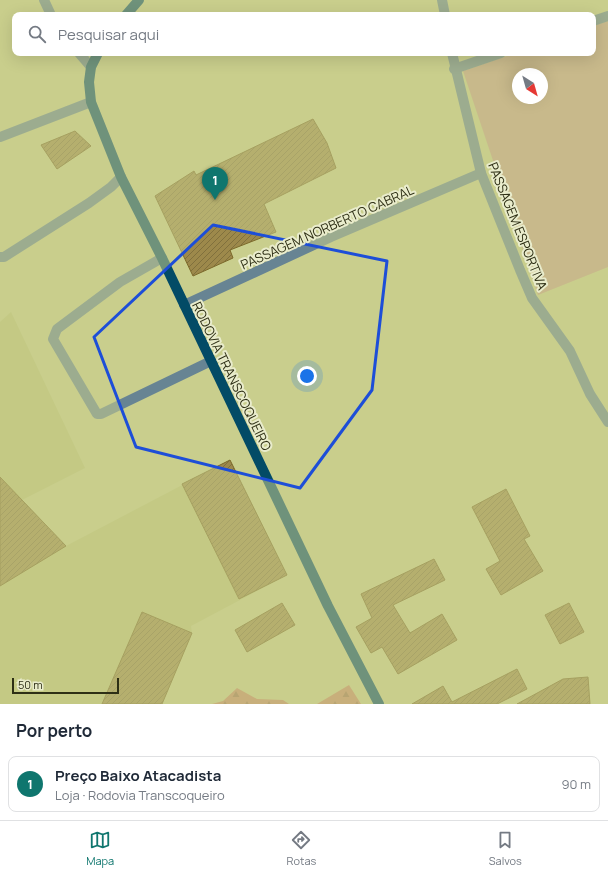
<!DOCTYPE html>
<html lang="pt">
<meta charset="utf-8">
<style>
:root{--surface:#fff;--page:#f2f2f3;--text:#1f2937;--muted:#747a83;--line:#e0e1e3;--accent:#0f766e}
body{margin:0;font-family:Manrope,sans-serif;background:var(--page);color:var(--text)}
.compass{position:absolute;left:512px;top:68px;width:36px;height:36px;border-radius:50%;background:var(--surface);box-shadow:0 4px 16px #0002;rotate:143deg}
.scale{position:absolute;left:12px;bottom:10px;width:107px;box-sizing:border-box;padding-left:4px;border:2px solid #2e2f15;border-top:0;font-size:11px;line-height:14px;white-space:nowrap;color:#2e2f15;-webkit-text-stroke:3px #e9eccc;paint-order:stroke}
.you{position:absolute;left:307px;top:376px;width:14px;height:14px;margin:-10px;border:3px solid #fff;border-radius:50%;background:#1a73e8;box-shadow:0 0 0 6px #1a73e833}
.badge{display:grid;place-items:center;width:26px;height:26px;border-radius:50%;background:var(--accent);color:#fff;font-size:13px;font-weight:700}
.pin{position:absolute;translate:-50% -33px;filter:drop-shadow(0 1px 2px #0008)}
.pin::after{content:'';position:absolute;top:21px;width:14px;height:12px;background:inherit;clip-path:polygon(0 0,100% 0,50% 100%)}
.list{margin:0;padding:0;list-style:none}
h2{display:flex;justify-content:space-between;align-items:center;height:52px;margin:0;padding:0 16px;font-size:17px}
h2 small{font-size:13px;font-weight:400;color:var(--muted)}
.list li{display:grid;grid-template-columns:26px 1fr auto;gap:12px;align-items:center;box-sizing:border-box;height:56px;margin:0 8px 8px;padding:0 8px;border:1px solid var(--line);border-radius:8px}
.list b{display:block;font-size:15px;white-space:nowrap}
.list p{margin:0;font-size:13px;white-space:nowrap;color:var(--muted)}
.list em{font-size:13px;font-style:normal;color:var(--muted)}
.icon{flex:none;width:22px;height:22px;fill:none;stroke:currentColor;stroke-width:2;stroke-linecap:round;stroke-linejoin:round}
.map{position:relative;flex:none;width:608px;height:704px;overflow:hidden}
.search{position:absolute;background:var(--surface);box-shadow:0 4px 16px #0002;left:12px;right:12px;top:12px;height:44px;display:flex;align-items:center;gap:10px;box-sizing:border-box;padding:0 14px;border-radius:8px;color:var(--muted);font-size:15px}
.sheet{height:116px;background:var(--surface)}
nav{display:flex;justify-content:space-around;align-items:center;box-sizing:border-box;height:56px;border-top:1px solid var(--line);background:var(--surface);font-size:11px;color:var(--muted)}
nav a{display:grid;justify-items:center;gap:2px}
nav .on{color:var(--accent)}
.map>svg:first-child{display:block}
.built{fill:#bec47a}
.forest{fill:url(#forest-firs)}
.pitch{fill:#c7a18a;fill-rule:evenodd}
.building{fill:url(#building-hatch);stroke:#7c692a}
.lines{fill:none;stroke-linecap:round;stroke-linejoin:round}
.minor{stroke:#678493;stroke-width:10}
.major{stroke:#034b66;stroke-width:10}
.marked{fill:none;stroke:#1d4ed8;stroke-width:3;stroke-linejoin:round}
.labels{text-anchor:middle;dominant-baseline:central;stroke-width:4;stroke-linejoin:round;paint-order:stroke}
.street-label{font-size:13px;fill:#2e2f15;stroke:#e9eccc}
</style>
<div class="map">
<svg width="608" height="704" viewBox="0 0 608 704">
<defs>
<pattern id="forest-firs" width="22" height="20" patternUnits="userSpaceOnUse"><rect width="22" height="20" fill="#c88b66"/><path d="M5 1l3.5 6h-7zM16 11l3.5 6h-7z" fill="#a37253"/></pattern>
<pattern id="building-hatch" width="6" height="6" patternUnits="userSpaceOnUse"><rect width="6" height="6" fill="#9d894b"/><path d="M-1 1l2-2M0 6l6-6M5 7l2-2" fill="none" stroke="#80703d"/></pattern>
</defs>
<rect width="100%" height="100%" fill="#c9ce8d"/>
<polygon class="built" points="11,312 85,468 22,500 66,546 230,460 287,575 191,626 192,633 162,704 0,704 0,322"/>
<g class="forest">
<polygon points="349,685 361,704 317,704"/>
<polygon points="237,688 257,699 283,700 289,704 212,704 223,701"/>
</g>
<path class="pitch" d="M608,21V267L538,295L463,71L516,53H593V26ZM518,74H542V98H518Z"/>
<g class="building">
<polygon points="313,119 327,143 336,168 264,204 276,232 230,250 233,258 193,276 155,196 194,171 196,175"/>
<polygon points="75,131 91,146 57,169 41,145"/>
<polygon points="230,460 287,575 239,599 182,484"/>
<polygon points="0,477 66,546 0,586"/>
<polygon points="506,489 530,536 524,539 543,571 501,595 486,569 500,561 472,507"/>
<polygon points="434,559 445,580 393,605 410,633 442,614 457,640 398,674 382,647 371,653 356,627 372,618 361,594"/>
<polygon points="282,603 295,625 247,652 235,630"/>
<polygon points="569,603 584,632 560,644 545,615"/>
<polygon points="142,612 192,633 162,704 102,704"/>
<polygon points="517,669 527,689 497,704 412,704 443,686 452,702"/>
<polygon points="588,677 590,704 517,704 563,679"/>
</g>
<g class="lines">
<g class="minor">
<polyline points="44,0 51,15"/>
<polyline points="442,0 445,15"/>
<polyline points="593,21 608,16"/>
<polyline points="79,53 91,67"/>
<polyline points="452,53 481,173 520,270 532,298 570,351 590,394 608,422"/>
<polyline points="454,69 501,53"/>
<polyline points="0,137 91,102"/>
<polyline points="0,257 4,257 89,203 111,187 121,177"/>
<polyline points="162,258 120,282 57,329 53,339 97,414 101,414 211,361"/>
<polyline points="184,305 331,237 481,173"/>
</g>
<g class="major">
<polyline points="126,15 139,0"/>
<polyline points="98,53 91,67 89,82 91,102 121,177 162,258 328,606 379,704"/>
</g>
</g>
<path d="M0 0H608V704H0ZM213,225L387,261L372,390L300,488L136,447L94,337Z" fill="#c9ce8d" fill-opacity=".55" fill-rule="evenodd"/>
<path class="marked" d="M213,225L387,261L372,390L300,488L136,447L94,337Z"/>
<g class="labels">
<g class="street-label">
<text transform="translate(518 226) rotate(68)">PASSAGEM ESPORTIVA</text>
<text transform="translate(327 227) rotate(-24)">PASSAGEM NORBERTO CABRAL</text>
<text transform="translate(232 376) rotate(64)">RODOVIA TRANSCOQUEIRO</text>
</g>
</g>
</svg>
<svg class="compass" viewBox="-18 -18 36 36"><path d="M0-13l5 13h-10z" fill="#e53935"/><path d="M0 13l5-13h-10z" fill="#747a83"/></svg>
<div class="scale">50 m</div>
<div class="you"></div>
<div class="pin badge" style="left:215px;top:200px">1</div>
<div class="search"><svg class="icon" aria-label="search" viewBox="0 0 24 24"><circle cx="10" cy="10" r="6"/><path d="M15 15l6 6"/></svg>Pesquisar aqui</div>
</div>
<section class="sheet">
<h2>Por perto<small></small></h2>
<ul class="list">
<li><span class="badge">1</span><div><b>Preço Baixo Atacadista</b><p>Loja · Rodovia Transcoqueiro</p></div><em>90 m</em></li>
</ul>
</section>
<nav>
<a class="on"><svg class="icon" aria-label="map" viewBox="0 0 24 24"><path d="M3 6l6-2 6 2 6-2v14l-6 2-6-2-6 2zM9 4v14M15 6v14"/></svg>Mapa</a>
<a><svg class="icon" aria-label="directions" viewBox="0 0 24 24"><path d="M12 3l9 9-9 9-9-9zM9 14v-3h6M13 9l2 2-2 2"/></svg>Rotas</a>
<a><svg class="icon" aria-label="saved" viewBox="0 0 24 24"><path d="M7 4h10v16l-5-4-5 4z"/></svg>Salvos</a>
</nav>
